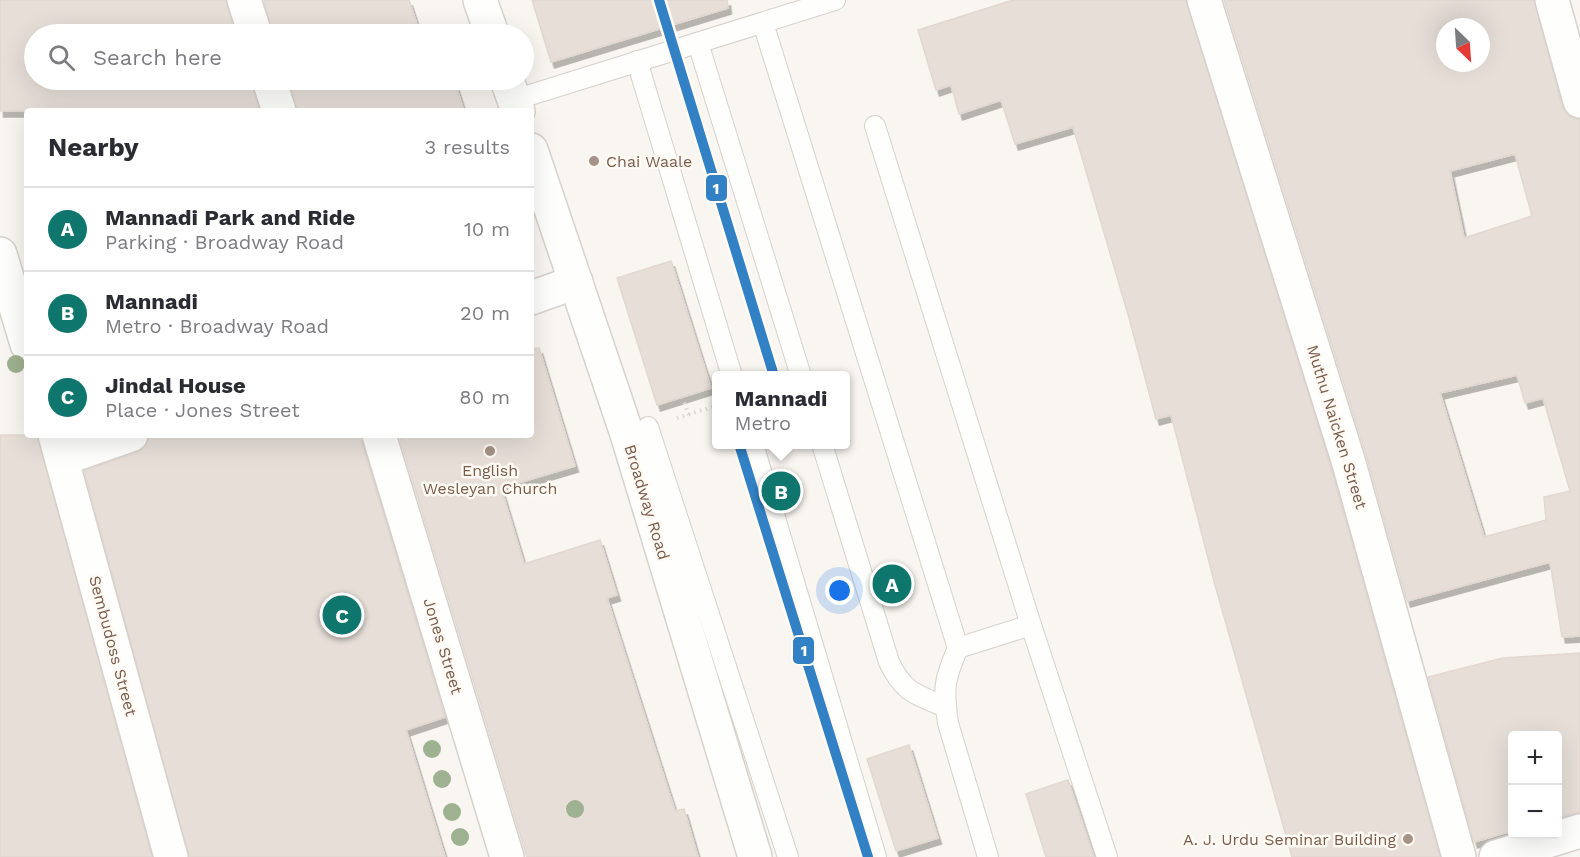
<!DOCTYPE html>
<meta charset="utf-8">
<style>
:root{--surface:#fff;--page:#f7f7f7;--text:#2b2b33;--muted:#7c7c81;--line:#e1e1e2;--accent:#0f766e}
body{margin:0;font-family:"Work Sans",sans-serif;background:var(--page);color:var(--text)}
.controls{position:absolute;right:18px;bottom:18px;display:grid;overflow:hidden;border-radius:6px;box-shadow:0 6px 24px #0002}
.controls button{width:54px;height:54px;display:grid;place-items:center;padding:0;border:0;border-bottom:2px solid var(--line);background:var(--surface);color:var(--text);font:30px sans-serif}
.compass{position:absolute;left:1436px;top:18px;width:54px;height:54px;border-radius:50%;background:var(--surface);box-shadow:0 6px 24px #0002;rotate:155deg}
.you{position:absolute;left:840px;top:591px;width:21px;height:21px;margin:-15px;border:4px solid #fff;border-radius:50%;background:#1a73e8;box-shadow:0 0 0 9px #1a73e833}
.badge{display:grid;place-items:center;width:39px;height:39px;border-radius:50%;background:var(--accent);color:#fff;font-size:20px;font-weight:700}
.pin{position:absolute;translate:-50% -50%;border:3px solid #fff;box-shadow:0 2px 6px #0006}
.popup{position:absolute;left:712px;top:371px;width:138px;height:78px;box-sizing:border-box;display:grid;place-content:center;border-radius:6px;background:var(--surface);filter:drop-shadow(0 2px 4px #0005);font-size:20px;white-space:nowrap;color:var(--muted)}
.popup b{font-size:22px;color:var(--text)}
.popup::after{content:'';position:absolute;left:50%;top:100%;margin-left:-12px;border:12px solid transparent;border-top-color:var(--surface)}
.list{margin:0;padding:0;list-style:none}
h2{display:flex;justify-content:space-between;align-items:center;height:78px;margin:0;padding:0 24px;font-size:26px}
h2 small{font-size:20px;font-weight:400;color:var(--muted)}
.list li{display:grid;grid-template-columns:39px 1fr auto;gap:18px;align-items:center;box-sizing:border-box;height:84px;padding:0 24px;border-top:2px solid var(--line)}
.list b{display:block;font-size:22px;white-space:nowrap}
.list p{margin:0;font-size:20px;white-space:nowrap;color:var(--muted)}
.list em{font-size:20px;font-style:normal;color:var(--muted)}
.icon{flex:none;width:33px;height:33px;fill:none;stroke:currentColor;stroke-width:2;stroke-linecap:round;stroke-linejoin:round}
.map{position:relative;flex:none;width:1580px;height:857px;overflow:hidden}
.search{position:absolute;background:var(--surface);box-shadow:0 6px 24px #0002;left:24px;top:24px;width:510px;height:66px;display:flex;align-items:center;gap:15px;box-sizing:border-box;padding:0 21px;border-radius:33px;color:var(--muted);font-size:22px}
.panel{position:absolute;background:var(--surface);box-shadow:0 6px 24px #0002;left:24px;top:108px;width:510px;height:330px;border-radius:6px}
.map>svg:first-child{display:block}
.building{fill:#e6ded7;stroke:#e2d8d2;stroke-width:1.5;fill-rule:evenodd;filter:url(#shadow)}
.lines{fill:none;stroke-linecap:round;stroke-linejoin:round}
.lane-casing{stroke:#d7d1cb;stroke-width:22}
.street-casing{stroke:#d7d1cb;stroke-width:36}
.secondary-casing{stroke:#d9d2cb;stroke-width:36}
.path{stroke:#dcd5d0;stroke-width:4;stroke-dasharray:1.5 4.5;stroke-linecap:butt}
.lane{stroke:#fefefd;stroke-width:20}
.street{stroke:#fefefd;stroke-width:33}
.secondary{stroke:#fefefd;stroke-width:33}
.metro-1-casing{stroke:#fffaf3;stroke-width:15}
.metro-1{stroke:#3281c4;stroke-width:10}
.tree{fill:#9eb190}
.poi-dot{fill:#a69286;stroke:#fffaf3;stroke-width:2}
.labels{text-anchor:middle;dominant-baseline:central;stroke-width:5;stroke-linejoin:round;paint-order:stroke}
.poi-label{font-size:16px;fill:#7a5c4d;stroke:#fffaf3;text-anchor:start}
.street-label{font-size:16px;fill:#7a5c4d;stroke:#fffaf3}
.line-badge{stroke:#fffaf3;stroke-width:2}
.badge-label{font-size:16px;text-anchor:middle;font-weight:bold;fill:#fff}
</style>
<div class="map">
<svg width="1580" height="857" viewBox="0 0 1580 857">
<defs>
<filter id="shadow"><feDropShadow dx="3.5" dy="6" stdDeviation="0" flood-color="#0004"/></filter>
</defs>
<rect width="100%" height="100%" fill="#f9f5f0"/>
<g class="building">
<polygon points="0,0 226,0 235,34 34,34 34,80 251,80 259,111 0,111"/>
<polygon points="264,0 409,0 420,34 273,34"/>
<polygon points="532,0 727,0 728,8 551,62"/>
<polygon points="1013,0 1186,0 1330,465 1440,857 1292,857 1215,585 1171,415 1156,419 1129,318 1073,127 1015,144 1001,100 959,114 951,85 936,90 918,30"/>
<path d="M1224,0H1534L1562,106L1567,115L1575,119H1580V636L1562,637L1550,562L1407,601L1366,454ZM1445,27H1481V63H1445ZM1515,154L1532,216L1464,238L1450,171ZM1517,375L1525,403L1543,398L1570,491L1544,497L1546,520L1484,537L1440,393Z"/>
<polygon points="289,80 454,80 464,111 297,111"/>
<polygon points="671,261 711,388 657,405 617,278"/>
<polygon points="539,348 575,466 501,488 524,564 600,540 617,595 607,598 675,811 684,809 698,857 527,857 400,439 412,435 531,435 531,349"/>
<polygon points="0,435 37,435 152,857 0,857"/>
<polygon points="149,435 359,435 445,717 406,730 445,857 189,857 84,471 138,452 146,447"/>
<polygon points="1580,653 1580,812 1557,818 1557,735 1512,735 1512,831 1474,842 1428,677 1503,658"/>
<polygon points="909,745 938,838 896,851 867,759"/>
<polygon points="1068,780 1094,857 1046,857 1026,794"/>
</g>
<g class="lines">
<defs>
<g id="lane">
<path d="M763,23L958,648C944,680 943,688 948,723L988,857"/>
<polyline points="698,43 801,376"/>
<polyline points="637,61 732,376"/>
<polyline points="514,100 835,0"/>
<polyline points="875,126 1031,625 1107,857"/>
<polyline points="648,427 788,857"/>
<polyline points="753,444 876,857"/>
<path d="M822,444L889,662C904,693 915,694 946,707"/>
<polyline points="958,648 1031,625"/>
</g>
<g id="street">
<polyline points="244,0 255,34"/>
<polyline points="1204,0 1348,460 1459,857"/>
<polyline points="1552,0 1580,101"/>
<polyline points="269,80 279,111"/>
<polyline points="0,254 27,344"/>
<polyline points="531,298 576,282"/>
<polyline points="55,435 171,857"/>
<polyline points="379,435 507,857"/>
<polyline points="62,459 131,435"/>
<polyline points="1496,857 1580,831"/>
</g>
<g id="secondary">
<polyline points="480,0 492,34"/>
<polyline points="507,80 518,111"/>
<polyline points="531,150 627,434 755,857"/>
</g>
</defs>
<use href="#lane" class="lane-casing"/>
<use href="#street" class="street-casing"/>
<use href="#secondary" class="secondary-casing"/>
<g class="path">
<polyline points="682,397 689,415"/>
<polyline points="677,418 716,406"/>
</g>
<use href="#lane" class="lane"/>
<use href="#street" class="street"/>
<use href="#secondary" class="secondary"/>
<defs>
<g id="metro-1">
<polyline points="659,0 774,376"/>
<polyline points="739,444 868,857"/>
</g>
</defs>
<use href="#metro-1" class="metro-1-casing"/>
<use href="#metro-1" class="metro-1"/>
</g>
<g class="tree">
<circle cx="16" cy="364" r="9"/>
<circle cx="432" cy="749" r="9"/>
<circle cx="442" cy="779" r="9"/>
<circle cx="575" cy="809" r="9"/>
<circle cx="452" cy="812" r="9"/>
<circle cx="460" cy="837" r="9"/>
</g>
<g class="poi-dot">
<circle cx="594" cy="161" r="6"/>
<circle cx="490" cy="451" r="6"/>
<circle cx="1408" cy="839" r="6"/>
</g>
<g class="labels">
<g class="poi-label">
<text x="606" y="161">Chai Waale</text>
<text x="490" y="470" text-anchor="middle">English<tspan x="490" dy="18">Wesleyan Church</tspan></text>
<text x="1396" y="839" text-anchor="end">A. J. Urdu Seminar Building</text>
</g>
<g class="street-label">
<text transform="translate(1337 427) rotate(73)">Muthu Naicken Street</text>
<text transform="translate(647 502) rotate(73)">Broadway Road</text>
<text transform="translate(113 646) rotate(75)">Sembudoss Street</text>
<text transform="translate(443 646) rotate(73)">Jones Street</text>
</g>
</g>
<g class="line-badge">
<rect x="705" y="174" width="23" height="28" rx="6" fill="#3281c4"/>
<rect x="792" y="636" width="23" height="29" rx="6" fill="#3281c4"/>
</g>
<g class="badge-label">
<text x="716" y="194">1</text>
<text x="804" y="656">1</text>
</g>
</svg>
<div class="controls">
<button>+</button>
<button>−</button>
</div>
<svg class="compass" viewBox="-18 -18 36 36"><path d="M0-13l5 13h-10z" fill="#e53935"/><path d="M0 13l5-13h-10z" fill="#7c7c81"/></svg>
<div class="you"></div>
<div class="pin badge" style="left:892px;top:584px">A</div>
<div class="pin badge" style="left:781px;top:491px">B</div>
<div class="popup"><b>Mannadi</b>Metro</div>
<div class="pin badge" style="left:342px;top:615px">C</div>
<div class="search"><svg class="icon" aria-label="search" viewBox="0 0 24 24"><circle cx="10" cy="10" r="6"/><path d="M15 15l6 6"/></svg>Search here</div>
<section class="panel">
<h2>Nearby<small>3 results</small></h2>
<ul class="list">
<li><span class="badge">A</span><div><b>Mannadi Park and Ride</b><p>Parking · Broadway Road</p></div><em>10 m</em></li>
<li><span class="badge">B</span><div><b>Mannadi</b><p>Metro · Broadway Road</p></div><em>20 m</em></li>
<li><span class="badge">C</span><div><b>Jindal House</b><p>Place · Jones Street</p></div><em>80 m</em></li>
</ul>
</section>
</div>
